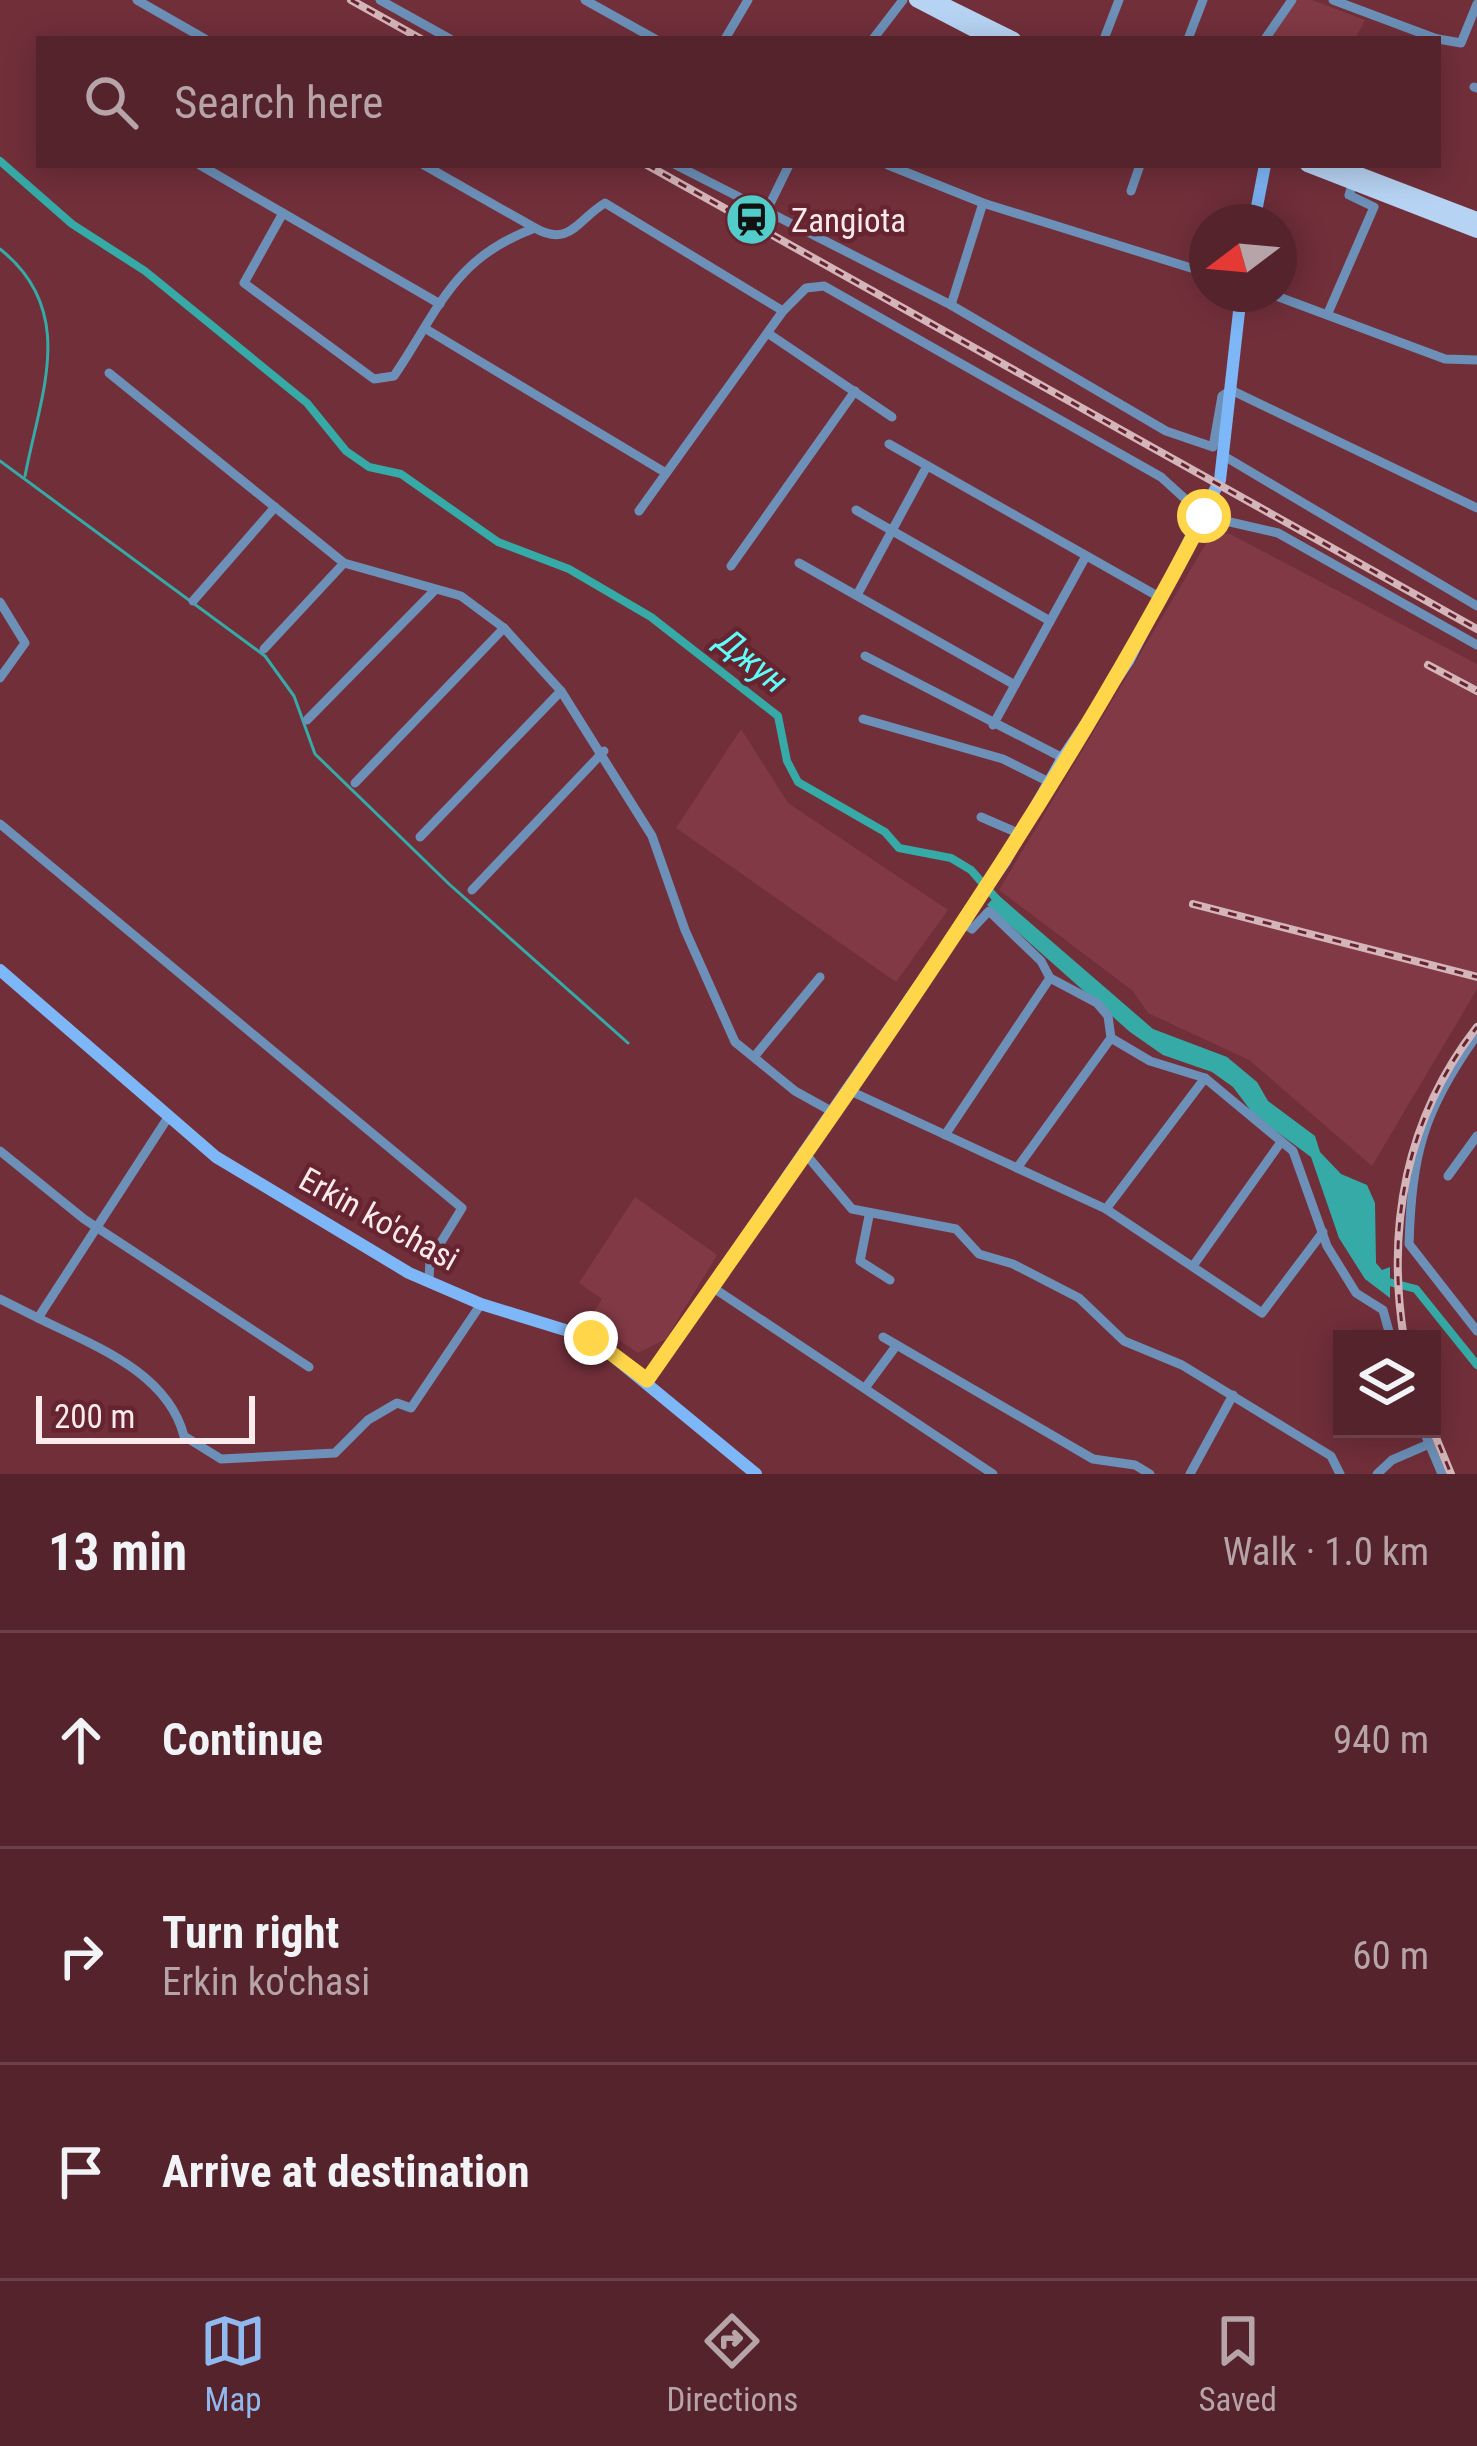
<!DOCTYPE html>
<meta charset="utf-8">
<style>
:root{--surface:#55232c;--page:#5e2f38;--text:#f1f3f6;--muted:#b6a4a9;--line:#6b4048;--accent:#90b9f0}
body{margin:0;font-family:"Roboto Condensed",sans-serif;background:var(--page);color:var(--text)}
.controls{position:absolute;right:36px;bottom:36px;display:grid;overflow:hidden;border-radius:0px;box-shadow:0 6px 30px #0003}
.controls button{width:108px;height:108px;display:grid;place-items:center;padding:0;border:0;border-bottom:3px solid var(--line);background:var(--surface);color:var(--text);font:60px sans-serif}
.compass{position:absolute;left:1189px;top:204px;width:108px;height:108px;border-radius:50%;background:var(--surface);box-shadow:0 6px 30px #0003;rotate:254deg}
.scale{position:absolute;left:36px;bottom:30px;width:219px;box-sizing:border-box;padding-left:12px;border:6px solid #fcebec;border-top:0;font-size:33px;line-height:42px;white-space:nowrap;color:#fcebec;-webkit-text-stroke:9px #652430;paint-order:stroke}
.stop{position:absolute;width:36px;height:36px;margin:-27px;border:9px solid #ffd54a;border-radius:50%;background:#fff}
.stop.end{background:#ffd54a;border-color:#fff;box-shadow:0 3px 12px #0008}
.list{margin:0;padding:0;list-style:none}
h2{display:flex;justify-content:space-between;align-items:center;height:156px;margin:0;padding:0 48px;font-size:51px}
h2 small{font-size:39px;font-weight:400;color:var(--muted)}
.list li{display:grid;grid-template-columns:78px 1fr auto;gap:36px;align-items:center;box-sizing:border-box;height:216px;padding:0 48px;border-top:3px solid var(--line)}
.list b{display:block;font-size:45px;white-space:nowrap}
.list p{margin:0;font-size:39px;white-space:nowrap;color:var(--muted)}
.list em{font-size:39px;font-style:normal;color:var(--muted)}
.icon{flex:none;width:66px;height:66px;fill:none;stroke:currentColor;stroke-width:2;stroke-linecap:round;stroke-linejoin:round}
.map{position:relative;flex:none;width:1477px;height:1474px;overflow:hidden}
.search{position:absolute;background:var(--surface);box-shadow:0 6px 30px #0003;left:36px;right:36px;top:36px;height:132px;display:flex;align-items:center;gap:30px;box-sizing:border-box;padding:0 42px;border-radius:0px;color:var(--muted);font-size:45px}
.sheet{height:804px;background:var(--surface)}
nav{display:flex;justify-content:space-around;align-items:center;box-sizing:border-box;height:168px;border-top:3px solid var(--line);background:var(--surface);font-size:33px;color:var(--muted)}
nav a{display:grid;justify-items:center;gap:6px}
nav .on{color:var(--accent)}
.map>svg:first-child{display:block}
.built{fill:#813945}
.water{fill:#35aaa7}
.lines{fill:none;stroke-linecap:round;stroke-linejoin:round}
.stream{stroke:#35aaa7;stroke-width:3}
.canal{stroke:#35aaa7;stroke-width:8}
.street{stroke:#6c90b8;stroke-width:9}
.secondary{stroke:#7eb7f7;stroke-width:12}
.primary{stroke:#b7d3f3;stroke-width:14}
.rail-casing{stroke:#d4b5b9;stroke-width:8}
.rail{stroke:#652430;stroke-width:3;stroke-dasharray:9;stroke-linecap:butt}
.route{stroke:#ffd54a;stroke-width:15}
.labels{text-anchor:middle;dominant-baseline:central;stroke-width:9;stroke-linejoin:round;paint-order:stroke}
.poi-label{font-size:33px;fill:#fcebec;stroke:#652430;text-anchor:start}
.street-label{font-size:33px;fill:#fcebec;stroke:#652430}
.water-label{font-size:36px;font-style:italic;fill:#5ffdf8;stroke:#652430}
</style>
<div class="map">
<svg width="1477" height="1474" viewBox="0 0 1477 1474">
<rect width="100%" height="100%" fill="#712f3a"/>
<g class="built">
<polygon points="1296,0 1312,0 1365,20 1355,39 1271,39"/>
<polygon points="1213,532 1230,534 1477,664 1477,989 1372,1166 1249,1060 1148,1013 1133,991 999,890"/>
<polygon points="741,729 788,803 948,910 896,982 676,828"/>
<polygon points="635,1197 717,1255 666,1339 638,1353 589,1320 602,1299 579,1283"/>
</g>
<polygon class="water" points="997,894 1153,1029 1227,1057 1257,1082 1268,1101 1315,1136 1320,1152 1341,1174 1367,1185 1375,1203 1376,1263 1382,1270 1390,1267 1390,1298 1365,1279 1339,1238 1311,1157 1254,1115 1233,1087 1212,1072 1163,1055 1130,1032 987,905"/>
<g class="lines">
<g class="stream">
<path d="M0,249C78,311 41,392 25,476"/>
<polyline points="0,461 265,656 294,696 315,754 449,884 628,1043"/>
</g>
<g class="canal">
<polyline points="0,161 72,224 145,271 307,403 346,451 369,467 401,474 498,542 569,569 651,617 778,716 787,761 798,782 885,832 899,848 951,858 971,870 1000,903"/>
<polyline points="1381,1280 1416,1289 1477,1365"/>
</g>
<g class="street">
<polyline points="137,0 205,39"/>
<polyline points="380,0 450,39"/>
<polyline points="585,0 655,39"/>
<polyline points="1333,0 1437,39"/>
<polyline points="725,39 748,0"/>
<polyline points="873,39 903,0"/>
<polyline points="1104,39 1119,0"/>
<polyline points="1188,39 1203,0"/>
<polyline points="1265,39 1292,0"/>
<polyline points="1438,39 1461,43 1477,4"/>
<polyline points="1474,87 1477,88"/>
<polyline points="200,165 440,304"/>
<polyline points="424,165 535,228"/>
<polyline points="676,165 951,305 1166,431 1213,447 1222,396 1231,390 1477,508"/>
<polyline points="888,165 983,203 1207,273"/>
<polyline points="1131,191 1140,165"/>
<polyline points="767,210 789,165"/>
<path d="M283,213L244,283L374,379L394,376C440,308 453,258 535,228C570,248 578,219 605,203L783,311"/>
<polyline points="1271,294 1445,359 1477,360"/>
<polyline points="951,305 983,203"/>
<polyline points="1328,313 1374,207 1349,195 1353,183"/>
<polyline points="426,329 666,473"/>
<polyline points="769,334 892,417"/>
<polyline points="109,373 344,563 461,596 504,628 561,691 652,836 685,930 735,1042 795,1091 831,1111"/>
<polyline points="889,444 1161,598"/>
<polyline points="1224,456 1477,606"/>
<polyline points="856,510 1050,621"/>
<polyline points="639,511 783,311 806,288 824,286 1161,477 1204,516 1278,533 1477,645"/>
<polyline points="799,563 1015,685"/>
<polyline points="731,566 855,391"/>
<polyline points="857,595 927,466"/>
<polyline points="193,601 275,507"/>
<polyline points="0,602 25,643 0,678"/>
<polyline points="264,649 344,563"/>
<polyline points="865,656 1063,758"/>
<polyline points="863,719 1003,759 1049,782"/>
<polyline points="307,720 433,592"/>
<polyline points="993,725 1086,556"/>
<polyline points="355,783 504,628"/>
<polyline points="981,817 1018,833"/>
<polyline points="0,824 462,1208 430,1260 429,1280"/>
<polyline points="420,837 561,691"/>
<polyline points="472,890 604,751"/>
<polyline points="963,923 972,929 989,911 1041,961 1050,978 1097,1003 1108,1016 1111,1038 1017,1168"/>
<path d="M1477,1035C1423,1111 1412,1153 1409,1244L1477,1331"/>
<polyline points="1111,1038 1150,1061 1205,1078 1293,1151 1327,1246 1356,1293 1383,1310 1391,1339"/>
<polyline points="754,1057 820,977"/>
<polyline points="846,1089 1106,1209 1262,1313 1323,1232"/>
<polyline points="945,1135 1050,978"/>
<polyline points="0,1151 84,1219 309,1367"/>
<polyline points="803,1151 852,1209 956,1229 979,1254 1013,1264 1079,1298 1124,1341 1182,1365 1331,1456 1340,1474"/>
<polyline points="1448,1176 1477,1136"/>
<polyline points="1106,1209 1205,1078"/>
<polyline points="869,1216 860,1261 890,1280"/>
<polyline points="1193,1266 1281,1142"/>
<polyline points="712,1287 993,1474"/>
<polyline points="0,1299 38,1318 167,1119"/>
<path d="M38,1318C92,1345 167,1371 184,1436L221,1459L335,1453L368,1420L397,1403L411,1408L481,1304"/>
<polyline points="883,1337 1093,1459 1135,1465 1150,1474"/>
<polyline points="865,1388 896,1346"/>
<polyline points="1423,1429 1442,1474"/>
<polyline points="1190,1474 1233,1395"/>
<polyline points="1377,1474 1392,1460 1429,1444"/>
</g>
<g class="secondary">
<polyline points="1254,222 1265,165"/>
<polyline points="0,970 216,1157 409,1273 481,1304 591,1338 756,1474"/>
<polyline points="647,1380 1005,861 1063,758 1128,661 1220,480 1241,294"/>
</g>
<g class="primary">
<polyline points="916,0 991,39"/>
<polyline points="935,0 1014,39"/>
<polyline points="1307,165 1477,231"/>
<polyline points="1336,165 1477,219"/>
</g>
<defs>
<g id="rail">
<polyline points="351,0 421,39"/>
<polyline points="647,165 1477,629"/>
<polyline points="1428,665 1477,691"/>
<polyline points="1193,904 1477,977"/>
<path d="M1404,1339C1386,1226 1406,1118 1477,1027"/>
<polyline points="1432,1428 1451,1474"/>
</g>
</defs>
<use href="#rail" class="rail-casing"/>
<use href="#rail" class="rail"/>
</g>
<g class="lines">
<path class="route" d="M591,1338L647,1380C843,1099 1047,820 1204,516"/>
</g>
<defs>
<symbol id="station-disc" viewBox="-11 -11 22 22"><circle r="9.5" fill="#53cdc9" stroke="#652430"/><path d="M-3-6H3Q5-6 5-4V2Q5 4 3 4L4.5 6H3L1.5 4h-3L-3 6H-4.5L-3 4Q-5 4-5 2V-4Q-5-6-3-6ZM-3.5-4v3h7v-3ZM-3.5 1v1.5H-2V1ZM2 1v1.5H3.5V1Z" fill="#111"/></symbol>
</defs>
<g fill-rule="evenodd">
<use href="#station-disc" x="722" y="190" width="59" height="59"/>
</g>
<g class="labels">
<g class="poi-label">
<text x="791" y="220">Zangiota</text>
</g>
<g class="street-label">
<text transform="translate(379 1219) rotate(29)">Erkin ko'chasi</text>
</g>
<g class="water-label">
<text transform="translate(752 661) rotate(39)">Джун</text>
</g>
</g>
</svg>
<div class="controls">
<button><svg class="icon" aria-label="layers" viewBox="0 0 24 24"><path d="M12 4l9 5-9 5-9-5zM3 14l9 5 9-5"/></svg></button>
</div>
<svg class="compass" viewBox="-18 -18 36 36"><path d="M0-13l5 13h-10z" fill="#e53935"/><path d="M0 13l5-13h-10z" fill="#b6a4a9"/></svg>
<div class="scale">200 m</div>
<div class="stop" style="left:1204px;top:516px"></div>
<div class="stop end" style="left:591px;top:1338px"></div>
<div class="search"><svg class="icon" aria-label="search" viewBox="0 0 24 24"><circle cx="10" cy="10" r="6"/><path d="M15 15l6 6"/></svg>Search here</div>
</div>
<section class="sheet">
<h2>13 min<small>Walk · 1.0 km</small></h2>
<ul class="list">
<li><svg class="icon" aria-label="ahead" viewBox="0 0 24 24"><path d="M12 20V5M6 11l6-6 6 6"/></svg><div><b>Continue</b></div><em>940 m</em></li>
<li><svg class="icon" aria-label="right" viewBox="0 0 24 24"><path d="M7 20v-9h11M14 6l5 5-5 5"/></svg><div><b>Turn right</b><p>Erkin ko'chasi</p></div><em>60 m</em></li>
<li><svg class="icon" aria-label="arrive" viewBox="0 0 24 24"><path d="M6 21V4h12l-3 4 3 4H6"/></svg><div><b>Arrive at destination</b></div></li>
</ul>
</section>
<nav>
<a class="on"><svg class="icon" aria-label="map" viewBox="0 0 24 24"><path d="M3 6l6-2 6 2 6-2v14l-6 2-6-2-6 2zM9 4v14M15 6v14"/></svg>Map</a>
<a><svg class="icon" aria-label="directions" viewBox="0 0 24 24"><path d="M12 3l9 9-9 9-9-9zM9 14v-3h6M13 9l2 2-2 2"/></svg>Directions</a>
<a><svg class="icon" aria-label="saved" viewBox="0 0 24 24"><path d="M7 4h10v16l-5-4-5 4z"/></svg>Saved</a>
</nav>
